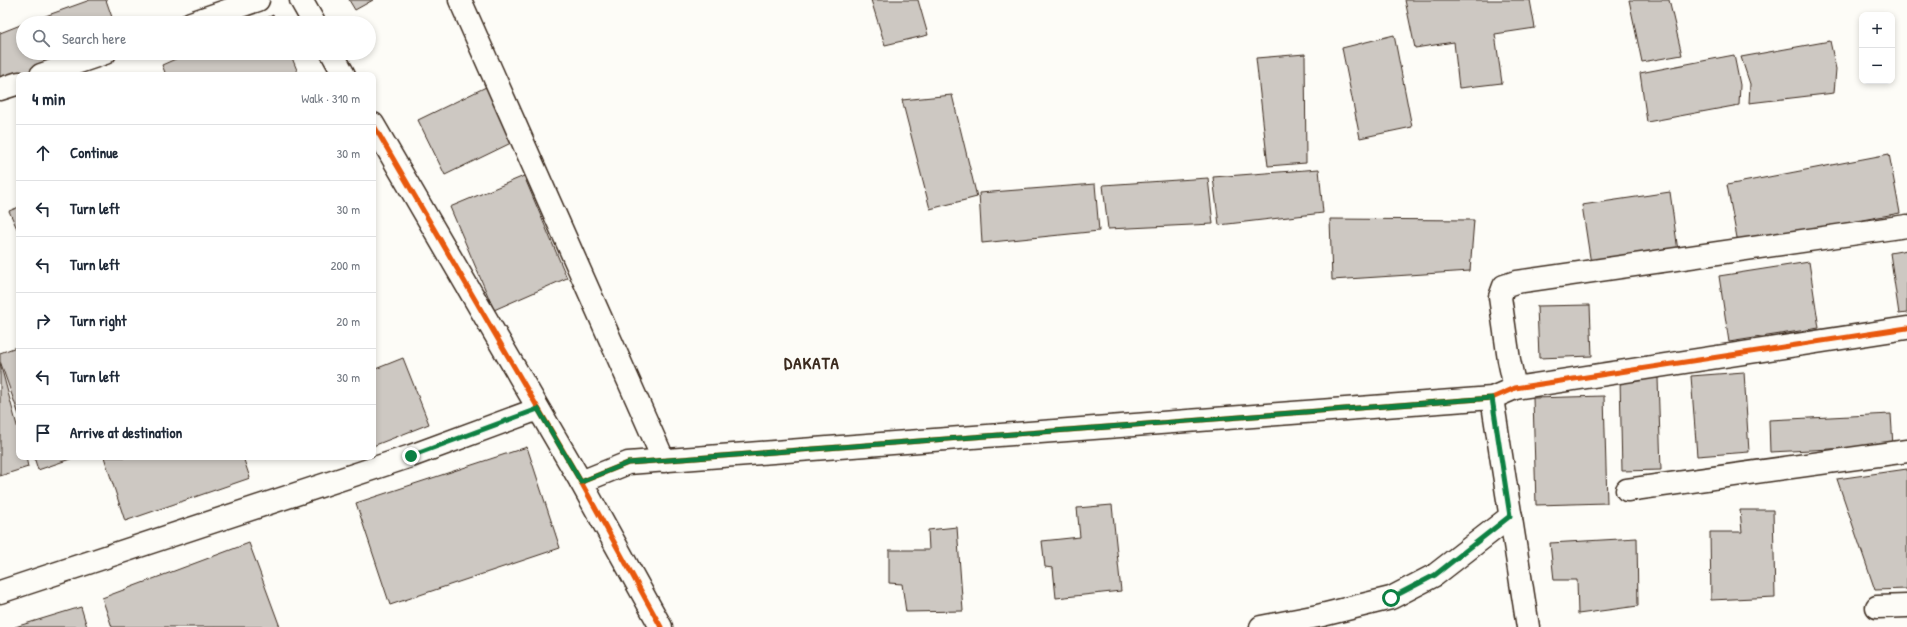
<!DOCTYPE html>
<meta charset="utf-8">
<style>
:root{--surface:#fff;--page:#f6f6f7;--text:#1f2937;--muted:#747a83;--line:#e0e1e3}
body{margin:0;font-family:"Patrick Hand",sans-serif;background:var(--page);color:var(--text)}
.controls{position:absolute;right:12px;top:12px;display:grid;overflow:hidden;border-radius:8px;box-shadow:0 2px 6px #0003}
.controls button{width:36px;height:36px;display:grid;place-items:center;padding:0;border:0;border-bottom:1px solid var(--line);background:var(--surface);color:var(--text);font:20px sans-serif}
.stop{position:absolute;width:12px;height:12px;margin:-9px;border:3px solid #0b8043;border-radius:50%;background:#fff}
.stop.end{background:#0b8043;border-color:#fff;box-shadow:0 1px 4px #0008}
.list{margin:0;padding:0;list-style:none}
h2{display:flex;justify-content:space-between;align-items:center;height:52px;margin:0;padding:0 16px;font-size:17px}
h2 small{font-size:13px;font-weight:400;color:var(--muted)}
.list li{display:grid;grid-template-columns:26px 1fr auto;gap:12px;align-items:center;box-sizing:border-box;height:56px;padding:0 16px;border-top:1px solid var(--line)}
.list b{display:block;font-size:15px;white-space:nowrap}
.list em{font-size:13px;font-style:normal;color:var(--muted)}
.icon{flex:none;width:22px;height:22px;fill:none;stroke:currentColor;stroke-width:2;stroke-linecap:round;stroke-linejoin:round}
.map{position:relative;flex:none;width:1907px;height:627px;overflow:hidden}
.search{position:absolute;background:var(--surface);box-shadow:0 2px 6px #0003;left:16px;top:16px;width:360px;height:44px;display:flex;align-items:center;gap:10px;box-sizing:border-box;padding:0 14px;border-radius:22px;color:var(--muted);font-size:15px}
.panel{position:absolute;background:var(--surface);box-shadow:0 2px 6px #0003;left:16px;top:72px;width:360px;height:388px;border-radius:8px}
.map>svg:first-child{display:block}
.building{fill:#cdc8c2;stroke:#3b2a1e}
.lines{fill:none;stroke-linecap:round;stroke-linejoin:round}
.minor-casing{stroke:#3b2a1e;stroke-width:25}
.minor{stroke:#fdfcf7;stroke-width:22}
.cycleway-casing{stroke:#fdfcf7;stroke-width:8}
.cycleway{stroke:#e8590c;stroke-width:5}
.route{stroke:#0b8043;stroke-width:5}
.labels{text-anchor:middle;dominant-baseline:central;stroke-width:4;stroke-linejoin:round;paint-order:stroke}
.district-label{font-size:17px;font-weight:bold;letter-spacing:1px;fill:#3b2a1e;stroke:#fdfcf7}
</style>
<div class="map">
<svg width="1907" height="627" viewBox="0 0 1907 627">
<rect width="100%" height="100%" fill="#fdfcf7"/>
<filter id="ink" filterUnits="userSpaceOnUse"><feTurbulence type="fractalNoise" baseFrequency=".025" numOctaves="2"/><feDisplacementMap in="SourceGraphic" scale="8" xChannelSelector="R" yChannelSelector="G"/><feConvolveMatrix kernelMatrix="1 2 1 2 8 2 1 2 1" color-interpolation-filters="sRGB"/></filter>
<g filter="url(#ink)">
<g class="building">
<polygon points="90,0 106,0 114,23 26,23"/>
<polygon points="349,0 373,0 355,10"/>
<polygon points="871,0 918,0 928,35 885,45"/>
<polygon points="1405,0 1530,0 1535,28 1495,34 1502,83 1459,88 1454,42 1415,48"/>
<polygon points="1629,0 1669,0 1682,55 1642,62"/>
<polygon points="273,15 276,23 256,23"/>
<polygon points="23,24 23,53 81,53 0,82 0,33"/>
<polygon points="1394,35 1412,127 1360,138 1342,48"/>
<polygon points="1830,41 1836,69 1834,93 1749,103 1750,84 1741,57"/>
<polygon points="189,53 290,53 299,75 166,75 162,65"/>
<polygon points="1305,54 1306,163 1268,166 1256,58"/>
<polygon points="1734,55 1740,85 1739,105 1647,122 1640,73"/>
<polygon points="486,87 513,142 445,175 418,120"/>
<polygon points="952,95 977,197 930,209 902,100"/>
<polygon points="1889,154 1900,213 1738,243 1727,185"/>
<polygon points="1319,169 1323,213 1219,225 1213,177"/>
<polygon points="524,176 567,278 494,310 450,207"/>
<polygon points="1208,178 1213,224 1108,229 1103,185"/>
<polygon points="1095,184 1099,231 982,243 979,193"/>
<polygon points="1670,192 1678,251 1591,264 1582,205"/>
<polygon points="19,207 19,233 9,211"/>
<polygon points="1330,219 1474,220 1470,271 1332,280"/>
<polygon points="1907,250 1907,313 1899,314 1890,253"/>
<polygon points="1809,262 1819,328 1729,342 1719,276"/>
<polygon points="1590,305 1592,356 1539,358 1537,306"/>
<polygon points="19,346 19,415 0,361 0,353"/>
<polygon points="403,358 429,424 373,446 373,370"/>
<polygon points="0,363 19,433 19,457 26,457 28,467 0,476"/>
<polygon points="1744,372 1749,452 1697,456 1691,376"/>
<polygon points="1658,378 1661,470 1622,471 1620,379"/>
<polygon points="1604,396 1607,503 1536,505 1533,398"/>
<polygon points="1891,414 1893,446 1770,452 1769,420"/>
<polygon points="527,447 560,548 390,605 356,503"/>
<polygon points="34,457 76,457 38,470"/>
<polygon points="104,457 243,457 250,478 125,521"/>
<polygon points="1907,469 1907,589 1875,590 1837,479"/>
<polygon points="1112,505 1121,591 1056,598 1053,568 1045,567 1042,541 1080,537 1077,508"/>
<polygon points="1740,510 1773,510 1775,597 1711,600 1710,532 1742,532"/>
<polygon points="957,527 963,611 906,612 902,584 889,583 889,550 929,550 928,530"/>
<polygon points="1637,538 1638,606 1578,614 1577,580 1554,580 1550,543"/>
<polygon points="249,543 280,627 112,627 102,598"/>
<polygon points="81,607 87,627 15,627"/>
</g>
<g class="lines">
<defs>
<g id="minor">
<polyline points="301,0 314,23"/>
<polyline points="460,0 664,461"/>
<polyline points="191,23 258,0"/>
<polyline points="332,53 344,75"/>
<polyline points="41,75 105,53"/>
<polyline points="0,89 19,83"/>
<polyline points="373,124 581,482 661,627"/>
<polyline points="1515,388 1509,360 1500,297 1504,286 1516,282 1907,226"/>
<polyline points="1492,398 1528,627"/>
<polyline points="581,482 628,463 1492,398 1515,388 1907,328"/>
<polyline points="1627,490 1907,451"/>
<polyline points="0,592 411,456 538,409"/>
<polyline points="1877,607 1907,606"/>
<polyline points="1261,627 1318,616 1391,598 1435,575 1511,516"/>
</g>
</defs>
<use href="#minor" class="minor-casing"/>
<use href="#minor" class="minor"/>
<defs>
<g id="cycleway">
<polyline points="373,124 581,482 661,627"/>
<polyline points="581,482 628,463 1492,398 1515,388 1907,328"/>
</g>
</defs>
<use href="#cycleway" class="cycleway-casing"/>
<use href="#cycleway" class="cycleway"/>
</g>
</g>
<g class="lines" filter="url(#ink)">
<polyline class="route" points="411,456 538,409 581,482 628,463 1492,398 1510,516 1435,575 1391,598"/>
</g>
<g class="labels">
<g class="district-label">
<text x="812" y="362">DAKATA</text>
</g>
</g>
</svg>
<div class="controls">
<button>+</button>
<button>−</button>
</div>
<div class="stop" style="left:1391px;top:598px"></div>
<div class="stop end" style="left:411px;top:456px"></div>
<div class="search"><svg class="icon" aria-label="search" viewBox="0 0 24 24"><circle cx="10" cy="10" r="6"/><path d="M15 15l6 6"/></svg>Search here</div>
<section class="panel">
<h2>4 min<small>Walk · 310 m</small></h2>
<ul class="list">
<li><svg class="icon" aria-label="ahead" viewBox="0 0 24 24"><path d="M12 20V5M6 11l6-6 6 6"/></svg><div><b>Continue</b></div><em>30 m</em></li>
<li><svg class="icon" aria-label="left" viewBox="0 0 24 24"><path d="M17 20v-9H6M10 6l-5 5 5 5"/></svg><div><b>Turn left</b></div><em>30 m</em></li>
<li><svg class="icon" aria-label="left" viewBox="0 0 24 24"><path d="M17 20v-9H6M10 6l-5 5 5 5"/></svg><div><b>Turn left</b></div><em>200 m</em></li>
<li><svg class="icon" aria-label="right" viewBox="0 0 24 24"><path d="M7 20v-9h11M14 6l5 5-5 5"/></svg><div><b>Turn right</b></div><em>20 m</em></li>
<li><svg class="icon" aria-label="left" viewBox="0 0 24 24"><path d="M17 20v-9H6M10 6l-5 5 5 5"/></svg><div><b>Turn left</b></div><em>30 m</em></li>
<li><svg class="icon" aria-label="arrive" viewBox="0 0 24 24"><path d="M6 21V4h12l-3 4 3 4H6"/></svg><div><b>Arrive at destination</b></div></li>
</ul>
</section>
</div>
